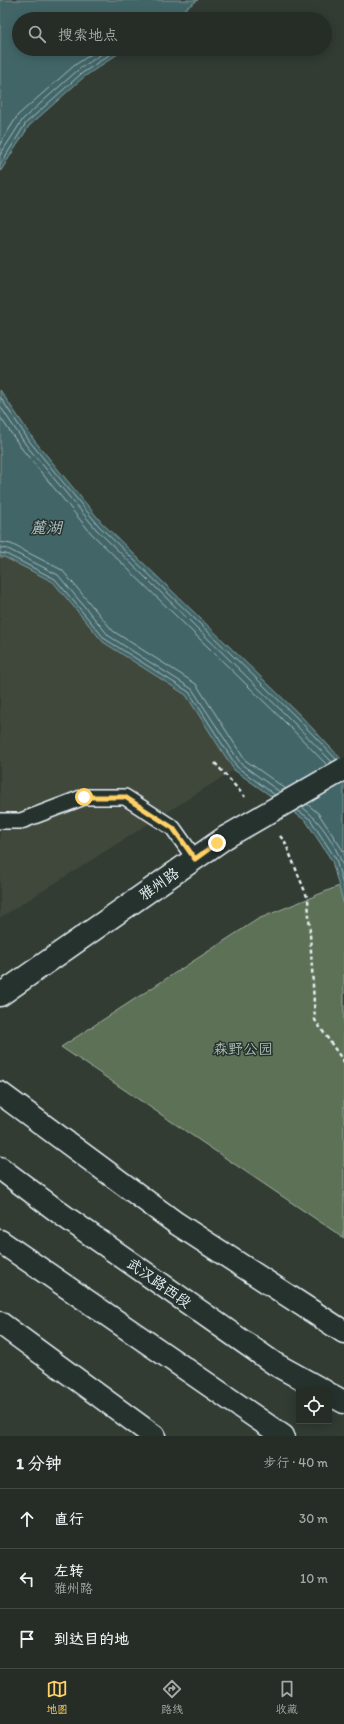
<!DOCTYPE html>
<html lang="zh">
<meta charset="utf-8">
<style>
:root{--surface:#262d26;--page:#2e352e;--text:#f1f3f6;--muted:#a4a8a7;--line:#424943;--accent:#ffd166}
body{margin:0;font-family:Itim,"LXGW WenKai TC",sans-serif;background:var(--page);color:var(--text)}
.controls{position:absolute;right:12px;bottom:12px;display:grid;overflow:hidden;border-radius:0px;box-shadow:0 2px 10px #0003}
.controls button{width:36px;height:36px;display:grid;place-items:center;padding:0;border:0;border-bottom:1px solid var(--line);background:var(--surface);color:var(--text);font:20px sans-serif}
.stop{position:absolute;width:12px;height:12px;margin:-9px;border:3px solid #ffd166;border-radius:50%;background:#fff}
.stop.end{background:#ffd166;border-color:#fff;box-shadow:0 1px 4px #0008}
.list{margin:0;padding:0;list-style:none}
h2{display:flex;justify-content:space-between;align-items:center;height:52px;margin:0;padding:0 16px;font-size:17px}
h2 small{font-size:13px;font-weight:400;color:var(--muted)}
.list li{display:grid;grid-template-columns:26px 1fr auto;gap:12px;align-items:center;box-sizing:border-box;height:60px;padding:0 16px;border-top:1px solid var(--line)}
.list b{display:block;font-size:15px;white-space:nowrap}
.list p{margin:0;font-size:13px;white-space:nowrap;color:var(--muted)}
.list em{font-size:13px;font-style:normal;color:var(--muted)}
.icon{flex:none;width:22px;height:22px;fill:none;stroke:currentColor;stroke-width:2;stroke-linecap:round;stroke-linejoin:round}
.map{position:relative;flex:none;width:344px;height:1436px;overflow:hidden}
.search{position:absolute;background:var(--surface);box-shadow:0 2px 10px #0003;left:12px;right:12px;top:12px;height:44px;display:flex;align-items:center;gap:10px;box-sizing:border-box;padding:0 14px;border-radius:22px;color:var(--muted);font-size:15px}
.sheet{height:232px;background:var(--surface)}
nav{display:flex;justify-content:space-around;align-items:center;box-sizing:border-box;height:56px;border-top:1px solid var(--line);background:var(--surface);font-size:11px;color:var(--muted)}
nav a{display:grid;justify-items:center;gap:2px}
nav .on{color:var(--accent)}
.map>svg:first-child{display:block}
.built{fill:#40463a}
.green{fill:#5c7155;stroke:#a2b1a6}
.water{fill:#436668;stroke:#859ea2}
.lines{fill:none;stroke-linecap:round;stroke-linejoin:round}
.shore{stroke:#a6b9be;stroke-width:1}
.service-casing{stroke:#e8f1f8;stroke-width:18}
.minor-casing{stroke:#e8f1f8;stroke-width:25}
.secondary-casing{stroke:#e8f1f8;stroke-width:25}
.trunk-casing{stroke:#e8f1f8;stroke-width:25}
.path{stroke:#e8f1f8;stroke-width:2.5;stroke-dasharray:4 3;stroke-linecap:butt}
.service{stroke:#26332d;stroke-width:15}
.minor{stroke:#26332d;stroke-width:22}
.secondary{stroke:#26332d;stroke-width:22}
.trunk{stroke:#26332d;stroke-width:22}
.minor-bridge-casing{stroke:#e8f1f8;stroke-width:25;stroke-linecap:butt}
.minor-bridge{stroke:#26332d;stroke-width:22}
.route{stroke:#ffd166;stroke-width:5}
.labels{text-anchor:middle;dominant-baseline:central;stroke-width:3;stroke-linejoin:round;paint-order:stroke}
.street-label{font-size:15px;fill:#e8f1f8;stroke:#26332d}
.park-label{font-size:15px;fill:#b0beb7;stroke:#26332d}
.water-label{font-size:16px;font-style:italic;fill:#aec0c6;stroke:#26332d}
</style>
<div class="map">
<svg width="344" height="1436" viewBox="0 0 344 1436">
<rect width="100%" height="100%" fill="#323c33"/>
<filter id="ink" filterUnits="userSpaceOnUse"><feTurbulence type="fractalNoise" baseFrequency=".025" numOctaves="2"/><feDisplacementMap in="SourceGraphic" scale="8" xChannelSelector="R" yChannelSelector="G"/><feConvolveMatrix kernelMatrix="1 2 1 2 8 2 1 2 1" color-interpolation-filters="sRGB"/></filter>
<g filter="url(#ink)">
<polygon class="built" points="0,557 4,557 53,582 103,642 186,695 234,770 0,918"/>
<polygon class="green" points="344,884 344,1238 61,1047 258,919"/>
<g class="water">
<polygon points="0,0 198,0 170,19 19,19 19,49 125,49 84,77 29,126 0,172"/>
<polygon points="0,390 34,440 102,523 299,714 344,762 344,921 343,902 332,861 306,821 234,770 186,695 103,642 53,582 4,557 0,557"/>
</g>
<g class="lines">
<g class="shore">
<polyline points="0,144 18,115 75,65 99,49"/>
<polyline points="0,155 23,119 78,70 109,49"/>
<polyline points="0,165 26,123 81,74 118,49"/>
<polyline points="0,397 30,442 99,526 296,717 336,759"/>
<polyline points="0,406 26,445 96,529 292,721 332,762"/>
<polyline points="0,417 22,449 91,533 288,725 327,765"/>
<polyline points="0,542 11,544 62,570 113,631 196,684 245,760 286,789"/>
<polyline points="0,548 8,549 58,575 109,636 192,689 241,764 280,792"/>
<polyline points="0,553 6,554 55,579 105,639 189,692 237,767 275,795"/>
<polyline points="307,804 318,813 344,852"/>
<path d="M302,807C321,821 338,848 344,870"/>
<polyline points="297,810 310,819 336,859 344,889"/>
</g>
<defs>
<polyline id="service" points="0,821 21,821 84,797 125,797 173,828 195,859"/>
<polyline id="minor" points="0,995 226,837"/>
<g id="secondary">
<polyline points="0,1093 176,1223 344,1332"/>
<polyline points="0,1323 154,1436"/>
</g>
<g id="trunk">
<polyline points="0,1168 64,1216 275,1364 324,1391"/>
<polyline points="0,1241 283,1436"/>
<polyline points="329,1394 344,1402"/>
</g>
</defs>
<use href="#service" class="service-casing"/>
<use href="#minor" class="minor-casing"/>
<use href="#secondary" class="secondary-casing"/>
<use href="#trunk" class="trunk-casing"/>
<g class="path">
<polyline points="215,763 245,797"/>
<polyline points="280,836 285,842 308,899 315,1020 344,1062"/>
</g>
<use href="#service" class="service"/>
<use href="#minor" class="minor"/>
<use href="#secondary" class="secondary"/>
<use href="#trunk" class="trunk"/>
<defs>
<polyline id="minor-bridge" points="226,837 344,769"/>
</defs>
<use href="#minor-bridge" class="minor-bridge-casing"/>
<use href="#minor-bridge" class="minor-bridge"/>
</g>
</g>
<g class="lines" filter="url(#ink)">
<polyline class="route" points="84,797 125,797 173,828 195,859 217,843"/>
</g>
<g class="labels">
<g class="street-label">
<text transform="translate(159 884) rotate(-35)">雅州路</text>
<text transform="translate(159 1283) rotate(35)">武汉路西段</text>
</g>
<g class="park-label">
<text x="243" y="1049">森野公园</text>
</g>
<g class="water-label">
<text x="46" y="527">麓湖</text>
</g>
</g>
</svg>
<div class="controls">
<button><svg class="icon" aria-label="locate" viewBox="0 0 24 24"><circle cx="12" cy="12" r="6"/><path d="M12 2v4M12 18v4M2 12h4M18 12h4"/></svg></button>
</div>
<div class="stop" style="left:84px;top:797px"></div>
<div class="stop end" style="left:217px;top:843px"></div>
<div class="search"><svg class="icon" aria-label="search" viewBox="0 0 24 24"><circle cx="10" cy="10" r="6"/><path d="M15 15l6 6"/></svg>搜索地点</div>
</div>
<section class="sheet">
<h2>1 分钟<small>步行 · 40 m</small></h2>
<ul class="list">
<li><svg class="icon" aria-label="ahead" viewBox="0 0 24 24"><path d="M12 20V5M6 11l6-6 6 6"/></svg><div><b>直行</b></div><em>30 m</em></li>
<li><svg class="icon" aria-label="left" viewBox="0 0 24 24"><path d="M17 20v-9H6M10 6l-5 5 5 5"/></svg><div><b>左转</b><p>雅州路</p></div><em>10 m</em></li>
<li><svg class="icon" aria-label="arrive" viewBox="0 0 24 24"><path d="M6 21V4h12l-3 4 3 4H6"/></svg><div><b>到达目的地</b></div></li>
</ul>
</section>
<nav>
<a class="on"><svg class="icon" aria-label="map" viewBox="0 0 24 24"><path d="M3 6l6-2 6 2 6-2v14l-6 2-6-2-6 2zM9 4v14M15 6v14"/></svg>地图</a>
<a><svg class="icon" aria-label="directions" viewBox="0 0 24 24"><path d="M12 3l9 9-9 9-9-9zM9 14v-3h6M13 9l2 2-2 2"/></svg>路线</a>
<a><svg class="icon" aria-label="saved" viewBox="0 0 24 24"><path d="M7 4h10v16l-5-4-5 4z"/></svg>收藏</a>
</nav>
